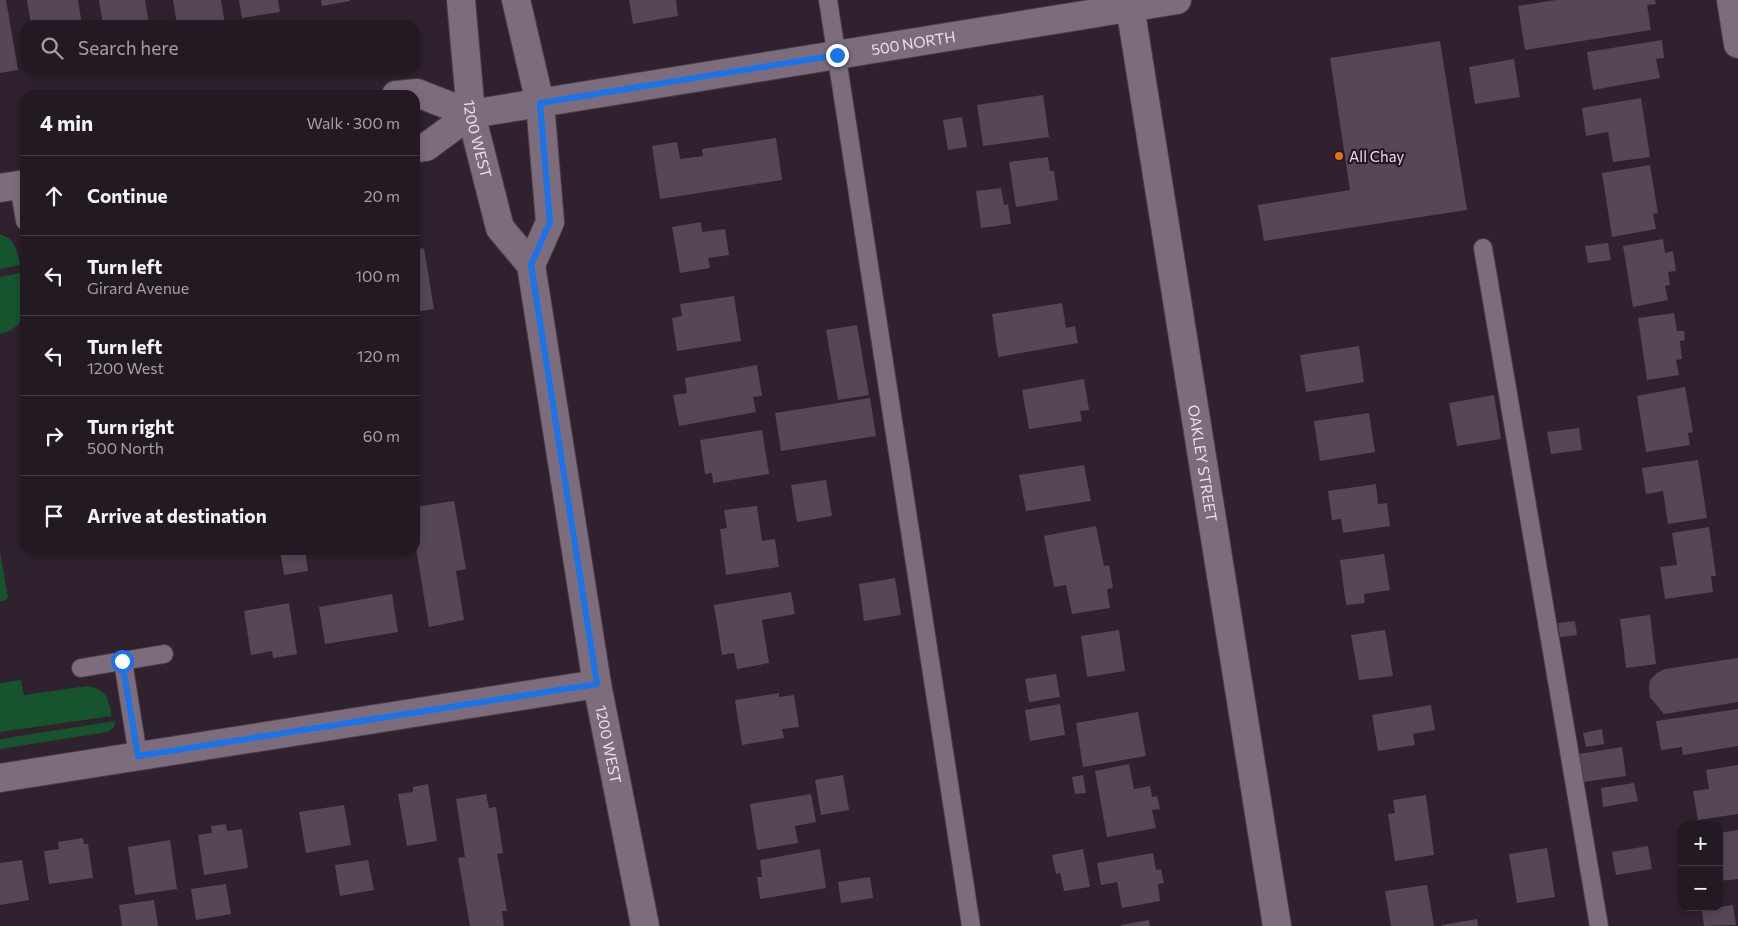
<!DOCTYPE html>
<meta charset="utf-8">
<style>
:root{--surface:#231922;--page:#2b222a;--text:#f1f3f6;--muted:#a3a0a5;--line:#403840}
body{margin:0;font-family:Commissioner,sans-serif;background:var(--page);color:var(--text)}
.controls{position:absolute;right:15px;bottom:15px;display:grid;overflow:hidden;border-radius:10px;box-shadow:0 2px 8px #0003}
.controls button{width:45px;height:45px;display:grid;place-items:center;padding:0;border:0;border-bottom:1px solid var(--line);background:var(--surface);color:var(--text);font:25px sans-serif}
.stop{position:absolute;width:15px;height:15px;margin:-11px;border:4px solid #1a73e8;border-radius:50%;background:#fff}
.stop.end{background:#1a73e8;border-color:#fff;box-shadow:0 1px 5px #0008}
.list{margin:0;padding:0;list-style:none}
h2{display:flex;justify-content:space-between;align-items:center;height:65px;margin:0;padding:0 20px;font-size:21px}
h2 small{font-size:16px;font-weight:400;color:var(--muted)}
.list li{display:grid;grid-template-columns:32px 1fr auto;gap:15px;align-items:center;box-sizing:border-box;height:80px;padding:0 20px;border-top:1px solid var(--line)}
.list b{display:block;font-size:19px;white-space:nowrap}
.list p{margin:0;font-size:16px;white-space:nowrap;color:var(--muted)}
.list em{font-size:16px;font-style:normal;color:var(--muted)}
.icon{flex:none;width:28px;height:28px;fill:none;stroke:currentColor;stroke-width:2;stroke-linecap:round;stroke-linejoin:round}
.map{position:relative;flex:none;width:1738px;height:926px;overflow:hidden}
.search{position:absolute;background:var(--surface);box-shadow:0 2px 8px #0003;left:20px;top:20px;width:400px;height:55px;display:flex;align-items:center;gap:12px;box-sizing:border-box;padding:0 18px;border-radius:15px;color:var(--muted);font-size:19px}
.panel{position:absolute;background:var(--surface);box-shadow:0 2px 8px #0003;left:20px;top:90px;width:400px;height:465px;border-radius:15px}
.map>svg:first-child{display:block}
.green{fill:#16542e}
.building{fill:#554756}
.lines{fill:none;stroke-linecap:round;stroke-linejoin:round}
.lane-casing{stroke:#493e49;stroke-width:20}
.street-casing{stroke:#493e49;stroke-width:30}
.lane{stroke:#7d6d7c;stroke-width:18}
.street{stroke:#7d6d7c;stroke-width:28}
.route{stroke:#1a73e8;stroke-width:6}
.food-dot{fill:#e8710a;stroke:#251824;stroke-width:2}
.labels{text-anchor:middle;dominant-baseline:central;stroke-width:4.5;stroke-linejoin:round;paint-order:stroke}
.street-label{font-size:15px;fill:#eae1e9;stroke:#251824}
.poi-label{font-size:15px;fill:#eae1e9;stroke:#251824;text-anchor:start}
</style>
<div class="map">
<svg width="1738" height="926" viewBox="0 0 1738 926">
<rect width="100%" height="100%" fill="#2f212e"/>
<g class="green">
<path d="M0,234C16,239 17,251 20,265L0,269Z"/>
<path d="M20,273C24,299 33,326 0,334V277Z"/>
<polygon points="0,552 8,598 5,601 0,601"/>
<path d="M21,680L24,695L87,686C107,689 108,698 112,716L0,732V683Z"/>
<polygon points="115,721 114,727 107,732 0,749 0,739"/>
</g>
<g class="building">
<polygon points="0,0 6,0 18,70 0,73"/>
<polygon points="27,0 78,0 82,25 31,25"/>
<polygon points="99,0 145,0 149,25 103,25"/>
<polygon points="173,0 221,0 225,25 177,25"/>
<polygon points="239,0 278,0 280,12 242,18"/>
<polygon points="321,0 350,0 350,1 322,6"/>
<polygon points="629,0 676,0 678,16 633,24"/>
<polygon points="1556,0 1655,0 1656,4 1647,5 1651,30 1525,50 1518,6"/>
<polygon points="1662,40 1664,58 1656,59 1660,78 1593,90 1587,52"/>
<polygon points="1440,41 1467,210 1264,241 1258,205 1350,190 1330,58"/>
<polygon points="1514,59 1520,97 1475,104 1469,67"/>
<polygon points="1043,95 1049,137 983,146 977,105"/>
<polygon points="1641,98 1650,157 1613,162 1608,132 1586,136 1582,108"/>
<polygon points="962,117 967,147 948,150 943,120"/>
<polygon points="776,138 782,180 660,199 652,146 677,142 680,159 703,156 702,149"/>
<polygon points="1048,157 1050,171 1054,171 1058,200 1016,207 1009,162"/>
<polygon points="1650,165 1658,213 1653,214 1656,229 1612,237 1602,173"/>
<polygon points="1001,188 1004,205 1008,204 1011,224 981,228 976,191"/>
<polygon points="701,222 702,232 725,229 729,255 708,258 710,268 680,273 672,227"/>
<polygon points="1663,239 1665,253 1673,251 1676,271 1668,272 1670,285 1665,286 1668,300 1633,307 1623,246"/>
<polygon points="1608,243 1611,260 1588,263 1585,246"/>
<polygon points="424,248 434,309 415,312 415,250"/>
<polygon points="734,296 741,341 677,351 672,318 682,316 680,304"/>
<polygon points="1062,303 1066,328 1075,326 1078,343 998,357 992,314"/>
<polygon points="1674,313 1677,331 1684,331 1685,340 1680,341 1682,359 1676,360 1679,375 1647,380 1638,318"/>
<polygon points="857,325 869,395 838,400 826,330"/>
<polygon points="1359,346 1364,382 1306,392 1300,355"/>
<polygon points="757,365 762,396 753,397 756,412 679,426 673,395 687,393 685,378"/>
<polygon points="1084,379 1089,410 1080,411 1082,421 1029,429 1022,390"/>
<polygon points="1685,387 1693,432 1688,433 1690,445 1646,452 1637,396"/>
<polygon points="1494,395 1501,439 1457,446 1449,403"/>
<polygon points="870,398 876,436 781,451 775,413"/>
<polygon points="1369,413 1375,452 1320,461 1314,421"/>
<polygon points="1579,428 1582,450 1551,454 1547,432"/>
<polygon points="762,430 769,474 713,483 712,473 705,474 700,440"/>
<polygon points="415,438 420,462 415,463"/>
<polygon points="1698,460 1707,518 1668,524 1663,491 1646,494 1642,468"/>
<polygon points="1084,465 1091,501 1026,511 1019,475"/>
<polygon points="826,480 832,516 797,522 791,485"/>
<polygon points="1376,484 1378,504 1387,503 1390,526 1343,533 1341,519 1332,520 1328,491"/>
<polygon points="454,501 466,569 456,571 464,620 429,627 415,542 415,507"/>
<polygon points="757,506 762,541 775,539 779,567 726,575 720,529 727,528 724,510"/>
<polygon points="1096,526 1104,566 1109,565 1113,588 1107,589 1110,608 1072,614 1066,585 1054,587 1044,536"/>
<polygon points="1709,527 1716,576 1711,576 1713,592 1665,599 1660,567 1677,565 1672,533"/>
<polygon points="280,550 305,550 308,571 284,575"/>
<polygon points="1384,554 1390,590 1364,594 1365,603 1346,605 1340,560"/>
<polygon points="895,578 901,615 864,621 859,584"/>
<polygon points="791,592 795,614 762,620 769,663 737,669 734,653 722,655 714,605"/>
<polygon points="392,594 398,632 325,644 319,607"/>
<polygon points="289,603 297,654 273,658 272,651 251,655 244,611"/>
<polygon points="1650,615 1656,664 1626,668 1620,619"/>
<polygon points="1575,621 1577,635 1560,637 1558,623"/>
<polygon points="1119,630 1125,671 1087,677 1081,636"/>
<polygon points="1385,630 1393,676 1359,680 1351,635"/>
<polygon points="1738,658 1738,702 1664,714 1650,697 1649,688 1650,680 1657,673 1665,669"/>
<polygon points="1056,674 1060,697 1029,702 1025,679"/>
<polygon points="779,693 779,697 794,695 799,727 782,729 784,738 742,745 735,700"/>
<polygon points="1060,704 1065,735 1030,741 1025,710"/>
<polygon points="1431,705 1435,730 1413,734 1415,745 1378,751 1372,715"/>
<polygon points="1738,709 1738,746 1683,755 1682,747 1661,750 1656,721"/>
<polygon points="1138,712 1146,756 1083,767 1076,723"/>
<polygon points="1602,729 1604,744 1586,747 1583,733"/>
<polygon points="1622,747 1626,776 1583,782 1579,754"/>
<polygon points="1129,764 1134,789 1150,786 1152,797 1157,796 1160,809 1152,810 1156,828 1107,837 1095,771"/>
<polygon points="1738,765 1738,814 1698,820 1693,791 1709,789 1706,770"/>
<polygon points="843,775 849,810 821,815 815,780"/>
<polygon points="1083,775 1086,793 1075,794 1072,777"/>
<polygon points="1634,783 1638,801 1603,807 1601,788"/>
<polygon points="428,784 437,841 407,846 398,794 413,792 413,787"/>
<polygon points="486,794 489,808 496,807 503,853 497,854 507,911 502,911 504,926 470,926 458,858 465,857 456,799"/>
<polygon points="811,794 816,822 795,826 798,843 757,850 750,804"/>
<polygon points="1426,795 1434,855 1395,861 1388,814 1395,813 1393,800"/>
<polygon points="344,805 351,845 306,853 299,812"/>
<polygon points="226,824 227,831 242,829 248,868 204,875 198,835 212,833 211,826"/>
<polygon points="1738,830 1738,879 1719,881 1719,833"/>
<polygon points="83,838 84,844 88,844 93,878 49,884 44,851 59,849 58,842"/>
<polygon points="170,840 177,889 135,895 128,847"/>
<polygon points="1648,846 1652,869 1616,875 1612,852"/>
<polygon points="1547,848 1555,897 1517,903 1509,854"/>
<polygon points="820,849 826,888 760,899 757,877 762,877 760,860"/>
<polygon points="1083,849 1090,887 1064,891 1060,873 1056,874 1052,855"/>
<polygon points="1153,853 1156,870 1161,869 1164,883 1158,884 1160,901 1122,908 1117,882 1101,885 1097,863"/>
<polygon points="22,860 29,900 0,905 0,863"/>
<polygon points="368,860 374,890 340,896 335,865"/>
<polygon points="870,877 873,898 841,903 838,882"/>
<polygon points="226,884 231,914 196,920 191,889"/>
<polygon points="1427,885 1434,926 1391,926 1385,891"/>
<polygon points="154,900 158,926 122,926 119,905"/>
<polygon points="1733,905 1736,925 1704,926 1702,910"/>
<polygon points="1477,919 1478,926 1442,926 1442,925"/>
<polygon points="1149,920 1150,926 1121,926 1121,925"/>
</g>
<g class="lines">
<defs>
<g id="lane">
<polyline points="828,0 971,926"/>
<polyline points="19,185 25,221"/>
<polyline points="1483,248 1599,926"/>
<polyline points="123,661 138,756"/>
<polyline points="81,668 164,654"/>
</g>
<g id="street">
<path id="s1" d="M461,0L471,114L500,228L531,265L597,684L645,926"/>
<polyline points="516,0 540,103 550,222 531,265"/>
<path id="s2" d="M1129,0L1277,926"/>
<polyline points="1731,0 1738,44"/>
<polyline points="396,95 417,93 471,114"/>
<path id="s3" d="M415,148L426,147L471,114L1177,0"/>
<polyline points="0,188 25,184"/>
<polyline points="0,778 597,684"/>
</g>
</defs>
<use href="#lane" class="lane-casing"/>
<use href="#street" class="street-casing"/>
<use href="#lane" class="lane"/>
<use href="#street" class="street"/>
</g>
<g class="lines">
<polyline class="route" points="122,661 138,756 597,684 531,265 550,222 540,103 837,55"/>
</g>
<circle class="food-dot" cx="1339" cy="156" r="5"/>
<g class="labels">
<g class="street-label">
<text stroke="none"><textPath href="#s3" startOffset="515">500 NORTH</textPath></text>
<text stroke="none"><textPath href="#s1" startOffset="140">1200 WEST</textPath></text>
<text stroke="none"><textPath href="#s2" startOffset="469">OAKLEY STREET</textPath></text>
<text stroke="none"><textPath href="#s1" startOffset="766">1200 WEST</textPath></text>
</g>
<g class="poi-label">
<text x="1349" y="156">All Chay</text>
</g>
</g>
</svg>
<div class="controls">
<button>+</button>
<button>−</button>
</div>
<div class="stop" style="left:122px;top:661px"></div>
<div class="stop end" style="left:837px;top:55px"></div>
<div class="search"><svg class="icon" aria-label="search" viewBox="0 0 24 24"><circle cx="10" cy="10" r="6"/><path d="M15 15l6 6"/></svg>Search here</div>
<section class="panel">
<h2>4 min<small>Walk · 300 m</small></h2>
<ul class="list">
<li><svg class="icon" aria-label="ahead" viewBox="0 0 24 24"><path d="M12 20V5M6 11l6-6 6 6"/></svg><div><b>Continue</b></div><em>20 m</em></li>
<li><svg class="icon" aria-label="left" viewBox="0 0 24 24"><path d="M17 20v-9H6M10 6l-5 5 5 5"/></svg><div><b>Turn left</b><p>Girard Avenue</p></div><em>100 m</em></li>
<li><svg class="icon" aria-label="left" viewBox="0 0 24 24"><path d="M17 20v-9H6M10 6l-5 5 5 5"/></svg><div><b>Turn left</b><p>1200 West</p></div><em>120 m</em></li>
<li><svg class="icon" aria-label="right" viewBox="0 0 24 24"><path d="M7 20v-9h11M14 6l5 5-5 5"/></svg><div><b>Turn right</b><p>500 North</p></div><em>60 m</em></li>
<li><svg class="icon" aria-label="arrive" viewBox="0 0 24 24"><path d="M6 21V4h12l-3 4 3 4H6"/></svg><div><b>Arrive at destination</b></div></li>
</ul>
</section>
</div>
